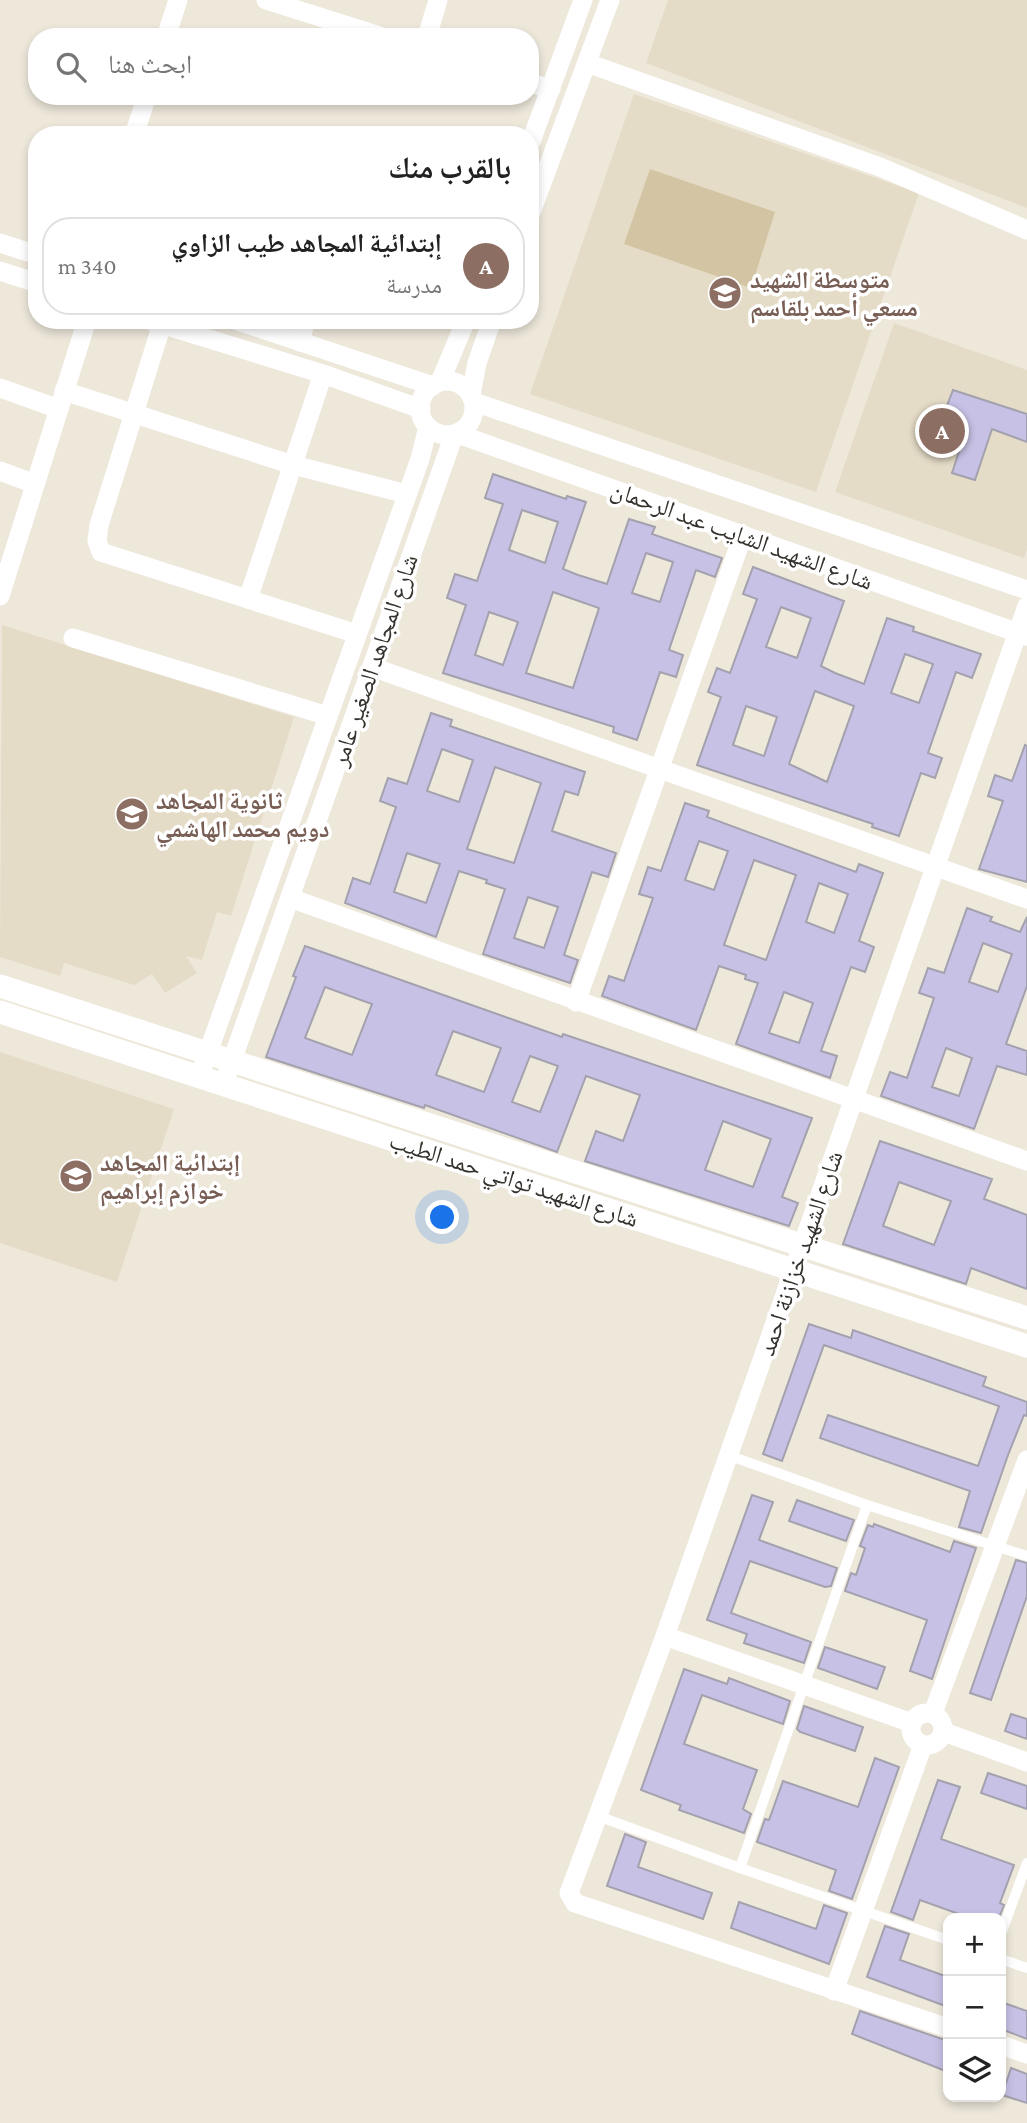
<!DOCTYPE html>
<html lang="ar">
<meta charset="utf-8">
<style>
:root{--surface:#fff;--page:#f2f2f2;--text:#222;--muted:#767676;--line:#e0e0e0;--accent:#9c572b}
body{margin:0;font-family:"Crimson Pro","Noto Naskh Arabic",serif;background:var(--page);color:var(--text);direction:rtl}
.controls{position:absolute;right:21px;bottom:21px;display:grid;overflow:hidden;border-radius:14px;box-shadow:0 4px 10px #0003}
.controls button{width:63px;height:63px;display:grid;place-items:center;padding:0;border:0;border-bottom:2px solid var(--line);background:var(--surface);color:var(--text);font:35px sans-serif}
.you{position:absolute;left:443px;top:1218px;width:24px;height:24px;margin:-18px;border:5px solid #fff;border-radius:50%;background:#1a73e8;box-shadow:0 0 0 10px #1a73e833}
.badge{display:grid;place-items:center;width:46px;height:46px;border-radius:50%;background:var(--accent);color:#fff;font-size:23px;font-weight:700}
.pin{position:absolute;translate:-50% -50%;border:4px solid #fff;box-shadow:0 2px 7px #0006}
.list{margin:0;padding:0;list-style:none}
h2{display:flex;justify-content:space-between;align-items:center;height:91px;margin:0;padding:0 28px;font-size:30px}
h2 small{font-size:23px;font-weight:400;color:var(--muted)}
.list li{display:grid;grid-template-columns:46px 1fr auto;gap:21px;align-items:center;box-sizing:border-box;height:98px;margin:0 14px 14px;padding:0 14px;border:2px solid var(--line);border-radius:28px}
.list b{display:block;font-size:26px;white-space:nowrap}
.list p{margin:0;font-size:23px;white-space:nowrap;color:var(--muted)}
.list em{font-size:23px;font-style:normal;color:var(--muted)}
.icon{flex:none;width:38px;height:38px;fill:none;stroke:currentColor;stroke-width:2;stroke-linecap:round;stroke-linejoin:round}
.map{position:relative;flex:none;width:1027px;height:2123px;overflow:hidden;direction:ltr}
.search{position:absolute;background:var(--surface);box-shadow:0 4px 10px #0003;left:28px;top:28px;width:511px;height:77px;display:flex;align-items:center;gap:18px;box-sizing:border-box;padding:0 24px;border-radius:28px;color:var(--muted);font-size:26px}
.panel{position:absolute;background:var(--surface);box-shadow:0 4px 10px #0003;left:28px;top:126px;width:511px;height:203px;border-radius:28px;direction:rtl}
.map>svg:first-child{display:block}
.built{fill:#e5dcc7}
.green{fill:#d3c5a3}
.building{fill:#c7c2e5;stroke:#a3a1ae;stroke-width:2;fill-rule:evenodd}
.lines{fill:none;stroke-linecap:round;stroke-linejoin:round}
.service{stroke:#fff;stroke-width:10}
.minor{stroke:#fff;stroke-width:19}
.tertiary{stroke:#fff;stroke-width:23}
.labels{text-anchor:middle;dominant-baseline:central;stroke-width:7;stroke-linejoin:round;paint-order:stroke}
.education-label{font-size:24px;font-weight:bold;fill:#785e54;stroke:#fff;text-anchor:start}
.street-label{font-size:24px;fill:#35322d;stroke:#fff}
</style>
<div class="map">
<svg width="1027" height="2123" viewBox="0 0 1027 2123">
<rect width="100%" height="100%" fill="#eee8db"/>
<g class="built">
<polygon points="668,0 1027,0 1027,208 646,63"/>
<polygon points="634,94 919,193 816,492 530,394"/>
<polygon points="894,323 1027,370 1027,549 1024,558 835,492"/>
<polygon points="2,625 294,717 231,916 217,912 202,960 186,956 197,973 165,993 152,974 134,985 64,963 60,976 0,957"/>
<polygon points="0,1052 174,1109 117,1282 0,1243"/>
</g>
<polygon class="green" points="650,169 775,212 751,288 624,244"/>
<g class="building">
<polygon points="953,390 1027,414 1027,442 992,429 975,480 952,473 965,433 939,426"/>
<path d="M493,474L566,499L567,496L586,502L563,569L578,575L607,584L629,519L655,527L652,534L722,558L715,577L696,570L669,650L683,655L676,677L660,672L637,740L613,732L614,727L443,673L466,605L447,598L455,574L477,581L503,504L485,498ZM522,510L558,522L545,563L509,550ZM646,553L673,562L660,602L632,593ZM553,592L599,608L573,688L526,673ZM489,612L518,622L503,665L475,655Z"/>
<path d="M753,567L844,601L821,666L835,673L864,684L887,618L914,627L913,631L981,654L972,678L956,672L928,753L942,758L935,778L921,773L899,836L872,827L873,824L697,765L721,697L708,692L717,668L730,673L757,599L743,594ZM781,607L811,618L797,658L766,647ZM905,654L933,664L919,703L891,693ZM815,691L854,706L827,782L789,764ZM746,706L777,717L764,756L733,745Z"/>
<path d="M431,713L452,720L450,726L585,772L578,795L565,791L552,831L616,853L608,877L592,872L564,955L578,960L570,983L483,954L505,889L486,883L487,880L459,871L436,937L345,903L353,878L370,884L396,807L380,801L388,778L407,784ZM442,749L473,760L459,802L427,791ZM495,767L541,783L514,863L467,849ZM407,853L440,864L426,903L394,892ZM528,897L558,907L544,948L514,938Z"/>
<polygon points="1025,745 1027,746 1027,882 979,869 1003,801 988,796 995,775 1012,781"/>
<path d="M685,803L709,811L707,817L856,872L859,864L883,873L859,941L874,947L865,972L851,967L821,1051L837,1056L830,1078L736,1044L758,983L745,979L746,975L719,966L696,1030L602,996L609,976L624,981L653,898L639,894L648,867L661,871ZM699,841L728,851L714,890L685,880ZM754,860L796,875L766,960L724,945ZM819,883L848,894L834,933L806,922ZM784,992L813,1003L799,1043L769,1033Z"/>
<path d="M967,908L992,917L990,921L1020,932L1027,917V986L1006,1044L1027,1051V1075L997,1066L974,1129L881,1096L890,1072L907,1078L934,998L919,993L928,968L944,973ZM983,943L1012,954L998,992L969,982ZM946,1048L972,1058L959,1096L932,1087Z"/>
<path d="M305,946L562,1037L563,1034L812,1118L782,1197L798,1203L789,1226L585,1161L596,1131L623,1141L640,1095L586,1076L557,1152L425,1105L424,1108L266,1057L296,977L293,976ZM325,987L372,1004L352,1055L305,1038ZM453,1031L501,1048L484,1092L436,1075ZM530,1056L558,1066L540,1112L512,1102ZM723,1121L771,1139L753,1187L705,1170Z"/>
<path d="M880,1141L992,1179L984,1199L1027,1215V1289L971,1268L966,1284L843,1244ZM899,1182L951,1201L934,1245L883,1226Z"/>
<polygon points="809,1324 851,1338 853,1330 986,1377 983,1386 1027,1402 1027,1416 1024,1415 1008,1455 981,1533 959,1527 970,1491 820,1438 828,1415 978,1466 999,1406 824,1345 782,1461 763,1454"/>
<polygon points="752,1495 773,1502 759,1540 837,1568 831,1586 825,1587 750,1561 731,1613 811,1642 804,1663 744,1643 747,1634 707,1620"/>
<polygon points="797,1500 854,1520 846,1541 789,1521"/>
<polygon points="874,1524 950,1552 954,1541 976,1548 932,1679 910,1671 927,1620 845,1591 851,1573 856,1575 865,1548 860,1546 868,1525 873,1527"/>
<polygon points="1016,1560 1027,1563 1027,1596 991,1700 970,1693"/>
<polygon points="825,1647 885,1667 877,1689 818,1668"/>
<polygon points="684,1669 727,1684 729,1678 790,1701 783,1724 702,1695 684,1744 757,1770 743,1809 751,1814 744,1833 679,1810 681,1805 641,1790"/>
<polygon points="804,1706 863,1727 855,1751 800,1732 797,1729"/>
<polygon points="1011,1714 1027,1719 1027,1739 1005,1731"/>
<polygon points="875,1758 899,1767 852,1899 829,1891 836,1870 757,1842 765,1819 769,1820 783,1781 858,1807"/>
<polygon points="988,1773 1027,1786 1027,1809 981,1793"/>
<polygon points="938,1780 960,1787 941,1839 1014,1865 1000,1903 1004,1905 999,1918 970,1918 920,1900 913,1920 891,1912"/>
<polygon points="625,1834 646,1842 638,1867 712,1893 703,1919 607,1886"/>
<polygon points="739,1902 816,1929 824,1905 847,1913 829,1964 731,1928"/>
<polygon points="885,1926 909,1934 900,1960 948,1977 948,2007 867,1977"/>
<polygon points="1001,2002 1027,2011 1027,2039 1001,2029"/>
<polygon points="860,2011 948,2041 948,2072 852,2034"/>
<polygon points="1011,2068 1027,2074 1027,2103 1002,2095"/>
</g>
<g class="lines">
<g class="service">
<polyline points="867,1505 1027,1556"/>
<polyline points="598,1816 740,1868 867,1505 728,1455"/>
<polyline points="740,1868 948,1940"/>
<polyline points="1001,1934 1027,1863"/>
<polyline points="1001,1959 1027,1968"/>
</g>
<g class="minor">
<polyline points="266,0 383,37"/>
<polyline points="166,37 178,0"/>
<polyline points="427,37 438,0"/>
<polyline points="587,63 880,167 1027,230"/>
<polyline points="530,83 551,89"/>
<polyline points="134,135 147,96"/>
<polyline points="530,144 583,0"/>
<polyline points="530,215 610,0"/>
<polyline points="0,243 37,255"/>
<polyline points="0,271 37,283"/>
<polyline points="235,320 433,386"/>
<polyline points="151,321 323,374 421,409"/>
<polyline points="162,324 99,525 97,541 101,552 357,634"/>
<polyline points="300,342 306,320"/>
<circle cx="447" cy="408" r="27"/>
<polyline points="440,382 466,320"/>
<polyline points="0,388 59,409"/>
<polyline points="64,391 293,465 407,494"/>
<polyline points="471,395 477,363 492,320"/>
<polyline points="474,402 1027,590"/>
<polyline points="458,434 1027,636"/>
<polyline points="0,471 35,484"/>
<polyline points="0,596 87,320"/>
<polyline points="248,599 323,374"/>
<polyline points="73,638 328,716"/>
<polyline points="372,667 1027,899"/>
<polyline points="290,898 1027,1161"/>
<polyline points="576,1002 743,535"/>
<polyline points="200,1075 420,459 428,427"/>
<polyline points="224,1083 454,435"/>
<polyline points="665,1636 912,1723"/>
<circle cx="927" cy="1729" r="16"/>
<polyline points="933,1713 1027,1460"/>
<polyline points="944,1732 1027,1762"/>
<polyline points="834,1991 923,1745"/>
<polyline points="948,2028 575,1903 569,1893 665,1636 1027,606"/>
<polyline points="1001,2045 1027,2054"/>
</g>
<g class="tertiary">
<polyline points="0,986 1027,1318"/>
<polyline points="0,1012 1027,1346"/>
</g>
</g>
<defs>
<symbol id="school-disc" viewBox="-11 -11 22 22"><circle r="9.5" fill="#8d6e63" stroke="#fff"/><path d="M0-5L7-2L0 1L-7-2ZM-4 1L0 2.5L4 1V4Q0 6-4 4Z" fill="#fff"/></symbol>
</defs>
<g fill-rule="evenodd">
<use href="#school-disc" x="706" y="274" width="38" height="38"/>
<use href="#school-disc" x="113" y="795" width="38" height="38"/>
<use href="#school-disc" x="57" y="1157" width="38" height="38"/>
</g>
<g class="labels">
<g class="education-label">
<text x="750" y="279">متوسطة الشهيد<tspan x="750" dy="28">مسعي أحمد بلقاسم</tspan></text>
<text x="156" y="800">ثانوية المجاهد<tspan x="156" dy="28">دويم محمد الهاشمي</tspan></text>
<text x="100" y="1162">إبتدائية المجاهد<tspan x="100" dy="28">خوازم إبراهيم</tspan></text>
</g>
<g class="street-label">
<text transform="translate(742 535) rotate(20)">شارع الشهيد الشايب عبد الرحمان</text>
<text transform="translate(374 660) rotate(-71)">شارع المجاهد الصغير عامر</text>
<text transform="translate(514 1179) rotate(18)">شارع الشهيد تواتي حمد الطيب</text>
<text transform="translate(800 1253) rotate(-71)">شارع الشهيد خزازنة احمد</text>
</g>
</g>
</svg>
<div class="controls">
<button>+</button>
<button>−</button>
<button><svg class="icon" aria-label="layers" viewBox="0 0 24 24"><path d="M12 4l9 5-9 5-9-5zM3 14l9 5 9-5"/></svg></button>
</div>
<div class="you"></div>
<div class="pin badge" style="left:942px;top:431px;background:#8d6e63">A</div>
<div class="search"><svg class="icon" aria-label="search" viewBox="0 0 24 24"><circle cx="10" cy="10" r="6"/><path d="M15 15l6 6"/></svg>ابحث هنا</div>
<section class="panel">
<h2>بالقرب منك<small></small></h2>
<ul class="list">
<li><span class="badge" style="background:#8d6e63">A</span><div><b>إبتدائية المجاهد طيب الزاوي</b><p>مدرسة</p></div><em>340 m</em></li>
</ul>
</section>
</div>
